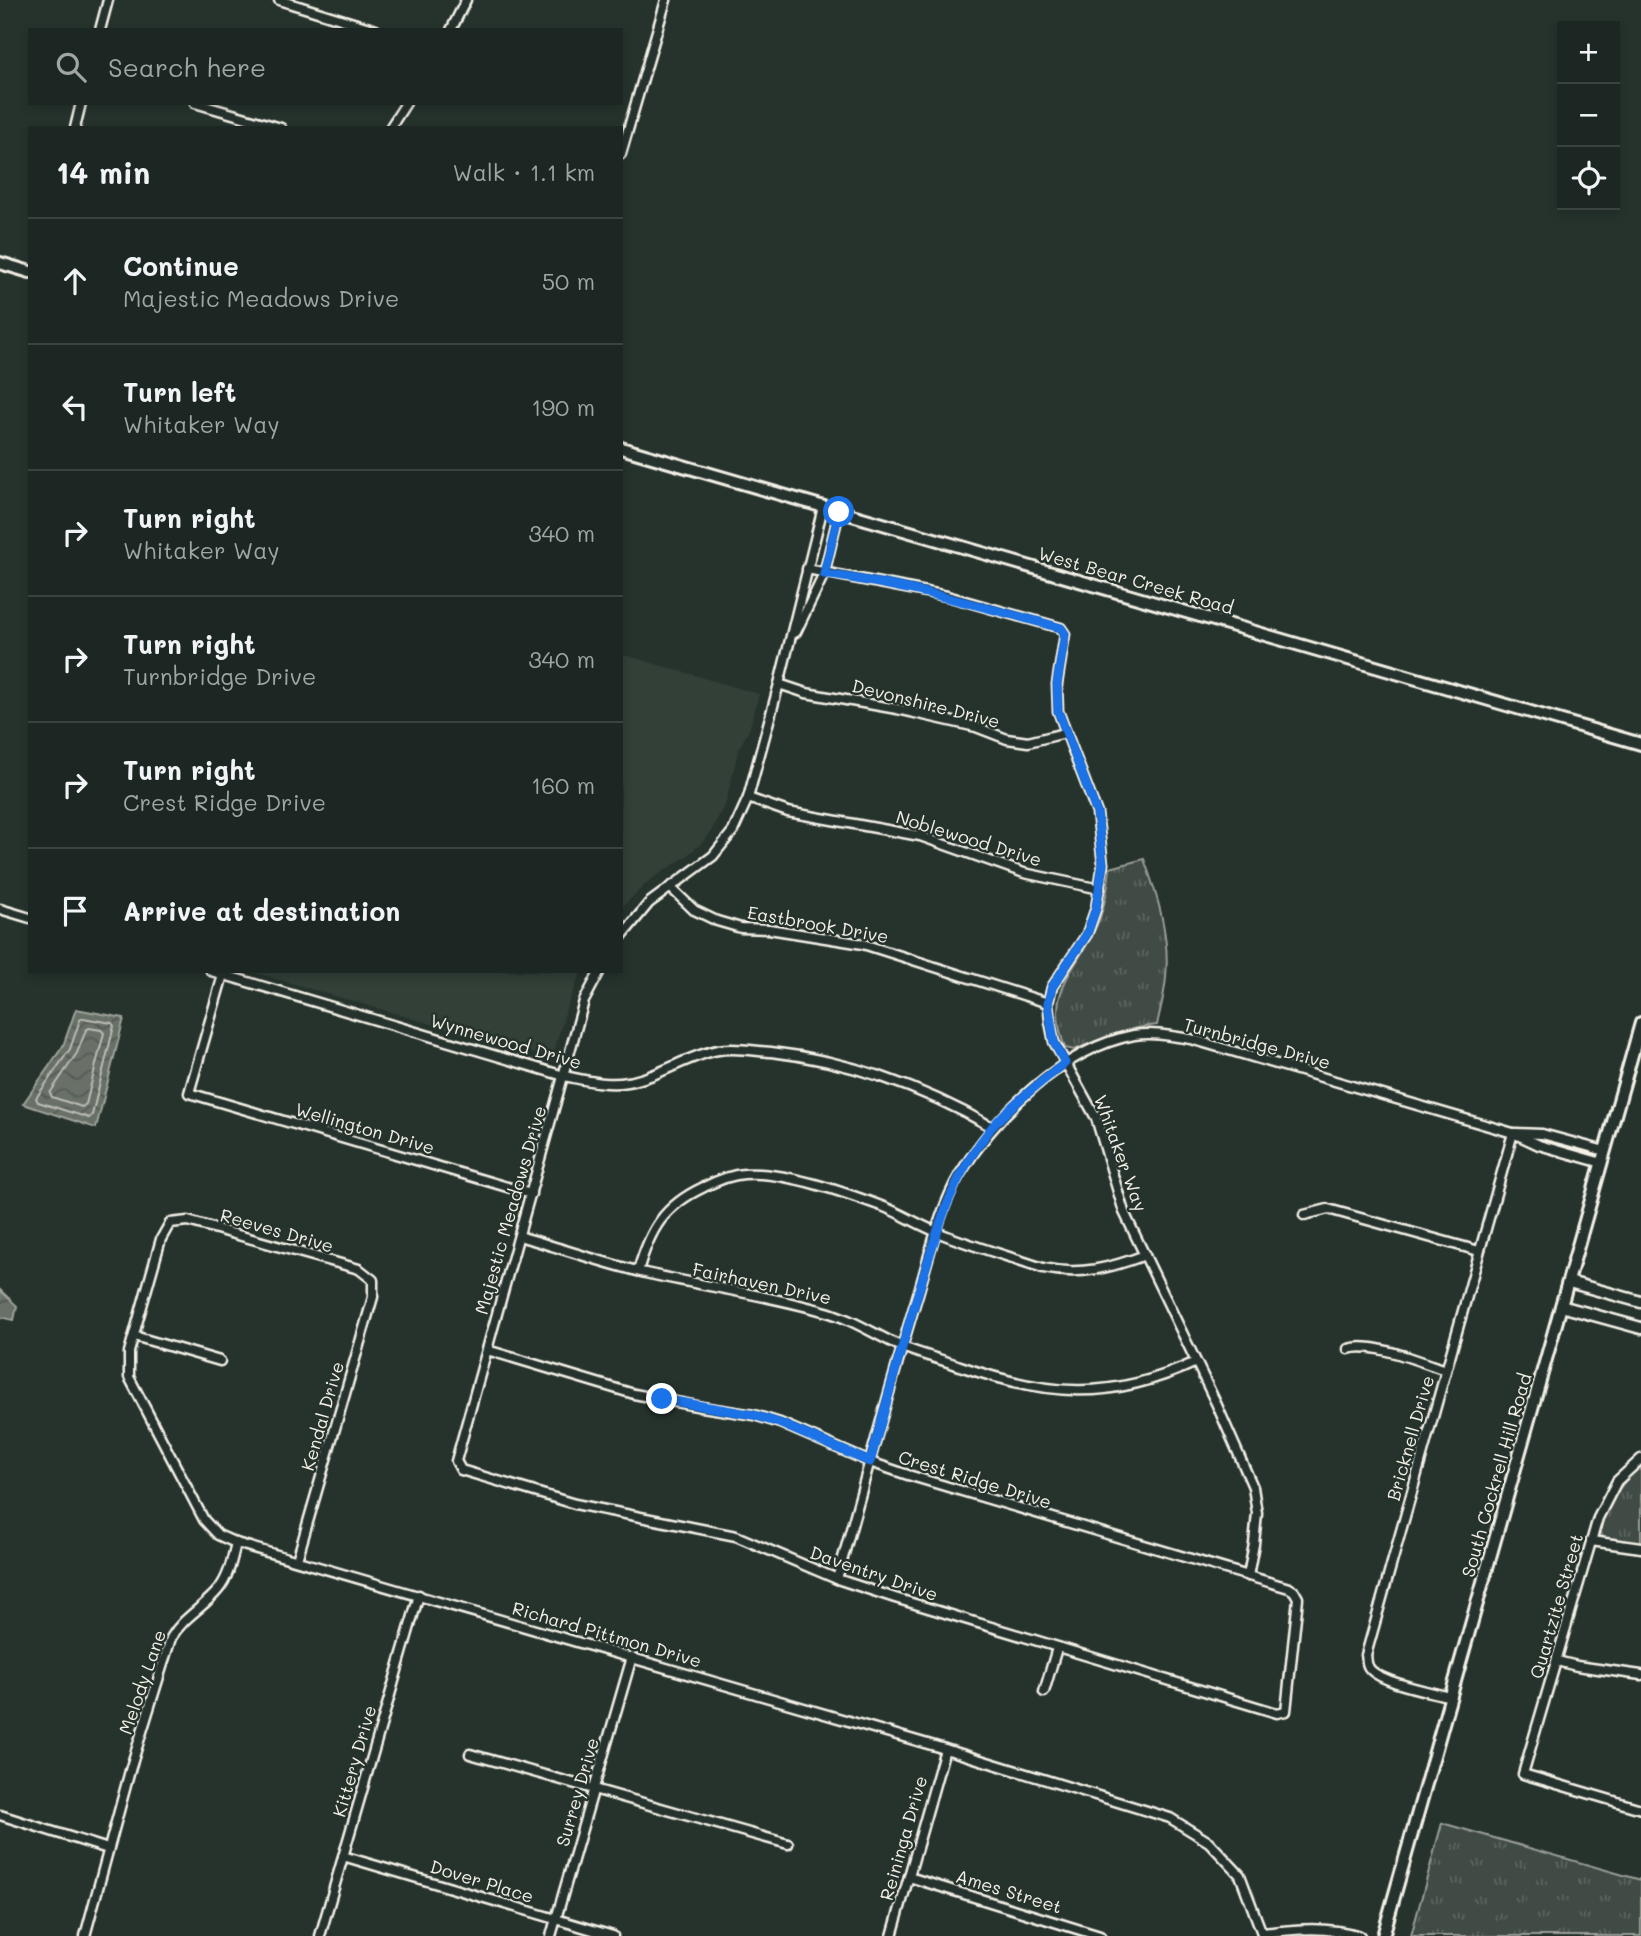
<!DOCTYPE html>
<meta charset="utf-8">
<style>
:root{--surface:#1c2622;--page:#252e2a;--text:#f1f3f6;--muted:#a0a5a5;--line:#3a4340}
body{margin:0;font-family:Mali,sans-serif;background:var(--page);color:var(--text)}
.controls{position:absolute;right:21px;top:21px;display:grid;overflow:hidden;border-radius:0px;box-shadow:0 4px 10px #0003}
.controls button{width:63px;height:63px;display:grid;place-items:center;padding:0;border:0;border-bottom:2px solid var(--line);background:var(--surface);color:var(--text);font:35px sans-serif}
.stop{position:absolute;width:21px;height:21px;margin:-16px;border:5px solid #1a73e8;border-radius:50%;background:#fff}
.stop.end{background:#1a73e8;border-color:#fff;box-shadow:0 2px 7px #0008}
.list{margin:0;padding:0;list-style:none}
h2{display:flex;justify-content:space-between;align-items:center;height:91px;margin:0;padding:0 28px;font-size:30px}
h2 small{font-size:23px;font-weight:400;color:var(--muted)}
.list li{display:grid;grid-template-columns:46px 1fr auto;gap:21px;align-items:center;box-sizing:border-box;height:126px;padding:0 28px;border-top:2px solid var(--line)}
.list b{display:block;font-size:26px;white-space:nowrap}
.list p{margin:0;font-size:23px;white-space:nowrap;color:var(--muted)}
.list em{font-size:23px;font-style:normal;color:var(--muted)}
.icon{flex:none;width:38px;height:38px;fill:none;stroke:currentColor;stroke-width:2;stroke-linecap:round;stroke-linejoin:round}
.map{position:relative;flex:none;width:1641px;height:1936px;overflow:hidden}
.search{position:absolute;background:var(--surface);box-shadow:0 4px 10px #0003;left:28px;top:28px;width:595px;height:77px;display:flex;align-items:center;gap:18px;box-sizing:border-box;padding:0 24px;border-radius:0px;color:var(--muted);font-size:26px}
.panel{position:absolute;background:var(--surface);box-shadow:0 4px 10px #0003;left:28px;top:126px;width:595px;height:847px;border-radius:0px}
.map>svg:first-child{display:block}
.built{fill:#333f39}
.grass{fill:url(#grass-tufts);stroke:#9a9e96;stroke-width:2}
.water{fill:url(#water-waves);stroke:#9fa39b;stroke-width:2}
.lines{fill:none;stroke-linecap:round;stroke-linejoin:round}
.shore{stroke:#bcbdb5;stroke-width:2}
.minor-casing{stroke:#f4f1e8;stroke-width:13}
.tertiary-casing{stroke:#f4f1e8;stroke-width:15}
.secondary-casing{stroke:#f4f1e8;stroke-width:16}
.minor{stroke:#26332d;stroke-width:8}
.tertiary{stroke:#26332d;stroke-width:10}
.secondary{stroke:#26332d;stroke-width:10}
.route{stroke:#1a73e8;stroke-width:9}
.labels{text-anchor:middle;dominant-baseline:central;stroke-width:5;stroke-linejoin:round;paint-order:stroke}
.street-label{font-size:18px;fill:#f4f1e8;stroke:#26332d}
</style>
<div class="map">
<svg width="1641" height="1936" viewBox="0 0 1641 1936">
<defs>
<pattern id="grass-tufts" width="24" height="20" patternUnits="userSpaceOnUse" patternTransform="scale(1.75)"><rect width="24" height="20" fill="#414b45"/><path d="M3 7l-1-3M5 7V3M7 7l1-3M15 17l-1-3M17 17v-4M19 17l1-3" fill="none" stroke="#5d6560"/></pattern>
<pattern id="water-waves" width="16" height="10" patternUnits="userSpaceOnUse" patternTransform="scale(1.75)"><rect width="16" height="10" fill="#676f68"/><path d="M0 5q4-4 8 0t8 0" fill="none" stroke="#565a55"/></pattern>
</defs>
<rect width="100%" height="100%" fill="#26332d"/>
<filter id="ink" filterUnits="userSpaceOnUse"><feTurbulence type="fractalNoise" baseFrequency=".0143" numOctaves="2"/><feDisplacementMap in="SourceGraphic" scale="14" xChannelSelector="R" yChannelSelector="G"/><feConvolveMatrix kernelMatrix="1 2 1 2 8 2 1 2 1" color-interpolation-filters="sRGB"/></filter>
<g filter="url(#ink)">
<g class="built">
<polygon points="621,654 759,694 749,730 739,748 726,802 708,837 687,856 650,880 621,908"/>
<polygon points="249,971 582,971 566,1009 552,1059"/>
</g>
<g class="grass">
<path d="M1144,859C1158,897 1170,936 1166,977C1165,993 1160,1010 1157,1025C1127,1028 1102,1038 1074,1050L1065,1048C1044,989 1074,975 1096,927C1105,908 1108,888 1110,868Z"/>
<path d="M1641,1466V1543L1605,1539L1602,1536C1595,1516 1625,1478 1641,1466Z"/>
<polygon points="1442,1823 1641,1880 1641,1936 1411,1936"/>
</g>
<g class="water">
<polygon points="76,1009 124,1018 96,1128 23,1104 63,1046"/>
<polygon points="0,1290 17,1306 14,1320 0,1317"/>
</g>
<g class="lines">
<g class="shore">
<polygon points="83,1018 112,1023 114,1026 92,1115 89,1118 38,1102 36,1098 70,1049 80,1020"/>
<polygon points="89,1028 101,1030 104,1033 86,1104 82,1107 52,1097 50,1093 77,1053 86,1030"/>
</g>
<defs>
<g id="minor">
<polyline points="279,0 376,30"/>
<polyline points="100,30 108,0"/>
<polyline points="451,30 466,0"/>
<polyline points="195,103 281,128"/>
<polyline points="75,128 81,103"/>
<polyline points="390,128 406,103"/>
<polyline points="621,154 666,0"/>
<polyline points="807,569 947,596 1061,628 1065,634 1057,684 1058,711 1097,813 1103,864 1096,908 1087,934 1052,987 1048,1003 1050,1022 1054,1042 1096,1118 1124,1212 1216,1403 1253,1487 1257,1513 1254,1544 1248,1576"/>
<polyline points="796,632 824,574 839,512"/>
<polyline points="779,684 806,693 897,709 976,727 1007,739 1028,742 1065,733"/>
<polyline points="748,798 788,812 920,836 1024,873 1100,889"/>
<polyline points="670,887 694,910 717,921 741,928 769,929 863,944 1048,1003"/>
<polyline points="0,909 30,918"/>
<polyline points="621,937 649,903 713,856 733,831 748,798 779,684 823,507"/>
<path d="M211,971L564,1076C585,1080 607,1086 628,1082C659,1077 686,1056 718,1050C735,1047 755,1051 771,1052C850,1061 924,1088 992,1127"/>
<polyline points="223,975 189,1093 531,1194"/>
<polyline points="1516,1133 1542,1134 1605,1151"/>
<polyline points="1304,1215 1328,1209 1479,1251"/>
<path d="M519,1236C560,1248 600,1262 641,1272C702,1286 763,1294 823,1311C850,1318 874,1334 900,1346C919,1354 940,1359 960,1366C1047,1396 1110,1402 1196,1362"/>
<path d="M638,1271C650,1230 663,1206 704,1187C716,1181 730,1175 744,1174C785,1171 846,1193 884,1207C902,1214 919,1225 937,1232C971,1246 1008,1256 1043,1268C1079,1276 1111,1268 1145,1255"/>
<polyline points="134,1336 220,1361"/>
<path d="M1348,1349C1373,1341 1420,1362 1446,1370"/>
<polyline points="487,1350 634,1394 702,1407 754,1415 780,1423 870,1462 908,1475 1289,1588 1294,1591 1298,1598 1286,1711 1277,1713 895,1598 837,1579 736,1536 575,1504 461,1470 456,1461 584,1001 600,971"/>
<polyline points="1641,1459 1617,1481 1598,1518 1523,1774 1641,1809"/>
<polyline points="1591,1541 1641,1548"/>
<polyline points="297,1560 373,1297 373,1280 359,1269 188,1221 170,1223 161,1239 129,1352 129,1377 204,1520 218,1535 236,1543 945,1749 1170,1818 1209,1842 1240,1875 1263,1936"/>
<path d="M837,1579C864,1484 889,1388 918,1294C930,1254 939,1210 960,1174C997,1114 1062,1049 1134,1035C1153,1032 1172,1036 1191,1039L1513,1133L1539,1145L1602,1163"/>
<polyline points="1557,1661 1577,1666 1641,1675"/>
<polyline points="1044,1692 1057,1648"/>
<path d="M1451,1697C1433,1692 1375,1682 1368,1666C1366,1662 1367,1658 1366,1655L1513,1133"/>
<polyline points="470,1754 788,1844"/>
<polyline points="0,1815 108,1849"/>
<polyline points="343,1856 613,1936"/>
<polyline points="909,1877 1100,1936"/>
<path d="M1263,1933C1297,1929 1327,1926 1360,1936"/>
<path d="M85,1936L131,1767L171,1638C183,1617 203,1608 218,1590C229,1577 232,1559 236,1543"/>
<polyline points="320,1936 419,1595"/>
<polyline points="551,1936 632,1657"/>
<polyline points="892,1936 945,1749"/>
</g>
<g id="tertiary">
<polyline points="1569,1282 1641,1302"/>
<polyline points="1561,1306 1641,1328"/>
</g>
<g id="secondary">
<polyline points="0,263 30,272"/>
<polyline points="621,448 1641,744"/>
<polyline points="1383,1936 1641,1023"/>
</g>
</defs>
<use href="#minor" class="minor-casing"/>
<use href="#tertiary" class="tertiary-casing"/>
<use href="#secondary" class="secondary-casing"/>
<use href="#minor" class="minor"/>
<use href="#tertiary" class="tertiary"/>
<use href="#secondary" class="secondary"/>
</g>
</g>
<g class="lines" filter="url(#ink)">
<path class="route" d="M662,1399L754,1415L779,1423L870,1462C886,1404 902,1345 920,1287C938,1228 952,1176 992,1127C1013,1103 1040,1083 1065,1063L1054,1042L1048,1003L1052,987L1087,934L1096,908L1103,864L1097,813L1058,711L1057,684L1065,634L1061,628C982,606 905,585 824,574L839,512"/>
</g>
<g class="labels">
<g class="street-label">
<text transform="translate(1136 580) rotate(16)">West Bear Creek Road</text>
<text transform="translate(926 703) rotate(14)">Devonshire Drive</text>
<text transform="translate(969 838) rotate(17)">Noblewood Drive</text>
<text transform="translate(818 924) rotate(10)">Eastbrook Drive</text>
<text transform="translate(506 1041) rotate(16)">Wynnewood Drive</text>
<text transform="translate(1257 1043) rotate(15)">Turnbridge Drive</text>
<text transform="translate(365 1128) rotate(16)">Wellington Drive</text>
<text transform="translate(1121 1153) rotate(70)">Whitaker Way</text>
<text transform="translate(510 1210) rotate(-74)">Majestic Meadows Drive</text>
<text transform="translate(277 1230) rotate(16)">Reeves Drive</text>
<text transform="translate(762 1283) rotate(12)">Fairhaven Drive</text>
<text transform="translate(322 1416) rotate(-74)">Kendal Drive</text>
<text transform="translate(1410 1438) rotate(-74)">Bricknell Drive</text>
<text transform="translate(1496 1475) rotate(-74)">South Cockrell Hill Road</text>
<text transform="translate(975 1479) rotate(17)">Crest Ridge Drive</text>
<text transform="translate(874 1573) rotate(19)">Daventry Drive</text>
<text transform="translate(1556 1606) rotate(-74)">Quartzite Street</text>
<text transform="translate(607 1634) rotate(16)">Richard Pittmon Drive</text>
<text transform="translate(142 1682) rotate(-71)">Melody Lane</text>
<text transform="translate(354 1761) rotate(-74)">Kittery Drive</text>
<text transform="translate(577 1792) rotate(-74)">Surrey Drive</text>
<text transform="translate(903 1838) rotate(-74)">Reininga Drive</text>
<text transform="translate(482 1881) rotate(17)">Dover Place</text>
<text transform="translate(1009 1891) rotate(17)">Ames Street</text>
</g>
</g>
</svg>
<div class="controls">
<button>+</button>
<button>−</button>
<button><svg class="icon" aria-label="locate" viewBox="0 0 24 24"><circle cx="12" cy="12" r="6"/><path d="M12 2v4M12 18v4M2 12h4M18 12h4"/></svg></button>
</div>
<div class="stop" style="left:839px;top:512px"></div>
<div class="stop end" style="left:662px;top:1399px"></div>
<div class="search"><svg class="icon" aria-label="search" viewBox="0 0 24 24"><circle cx="10" cy="10" r="6"/><path d="M15 15l6 6"/></svg>Search here</div>
<section class="panel">
<h2>14 min<small>Walk · 1.1 km</small></h2>
<ul class="list">
<li><svg class="icon" aria-label="ahead" viewBox="0 0 24 24"><path d="M12 20V5M6 11l6-6 6 6"/></svg><div><b>Continue</b><p>Majestic Meadows Drive</p></div><em>50 m</em></li>
<li><svg class="icon" aria-label="left" viewBox="0 0 24 24"><path d="M17 20v-9H6M10 6l-5 5 5 5"/></svg><div><b>Turn left</b><p>Whitaker Way</p></div><em>190 m</em></li>
<li><svg class="icon" aria-label="right" viewBox="0 0 24 24"><path d="M7 20v-9h11M14 6l5 5-5 5"/></svg><div><b>Turn right</b><p>Whitaker Way</p></div><em>340 m</em></li>
<li><svg class="icon" aria-label="right" viewBox="0 0 24 24"><path d="M7 20v-9h11M14 6l5 5-5 5"/></svg><div><b>Turn right</b><p>Turnbridge Drive</p></div><em>340 m</em></li>
<li><svg class="icon" aria-label="right" viewBox="0 0 24 24"><path d="M7 20v-9h11M14 6l5 5-5 5"/></svg><div><b>Turn right</b><p>Crest Ridge Drive</p></div><em>160 m</em></li>
<li><svg class="icon" aria-label="arrive" viewBox="0 0 24 24"><path d="M6 21V4h12l-3 4 3 4H6"/></svg><div><b>Arrive at destination</b></div></li>
</ul>
</section>
</div>
